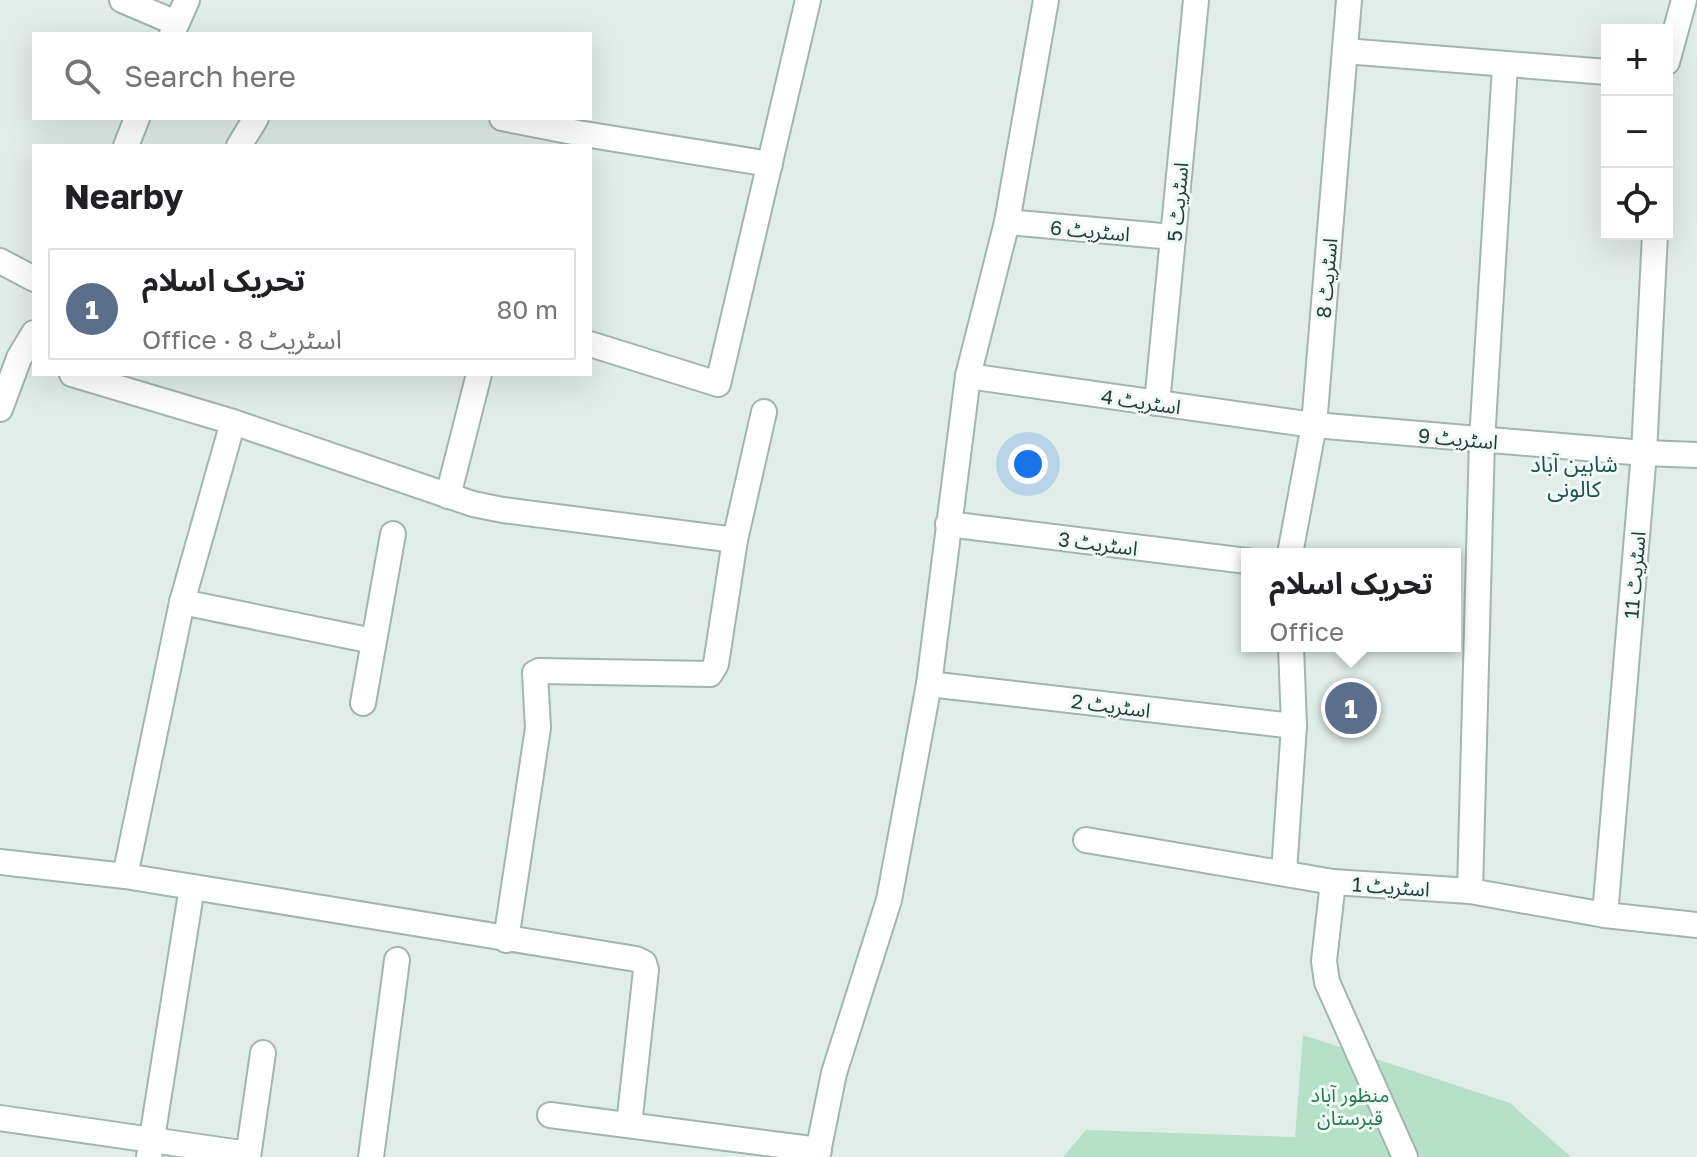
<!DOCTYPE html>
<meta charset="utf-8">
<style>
:root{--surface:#fff;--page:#f6f6f6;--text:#202124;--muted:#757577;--line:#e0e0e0;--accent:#835637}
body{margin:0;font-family:"Golos Text","Noto Sans Arabic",sans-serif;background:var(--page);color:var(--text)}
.controls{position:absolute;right:24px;top:24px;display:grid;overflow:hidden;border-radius:0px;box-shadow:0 8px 32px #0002}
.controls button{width:72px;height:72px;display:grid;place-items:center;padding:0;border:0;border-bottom:2px solid var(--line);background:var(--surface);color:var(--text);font:40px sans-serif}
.you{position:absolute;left:1028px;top:464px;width:28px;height:28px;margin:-20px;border:6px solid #fff;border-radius:50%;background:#1a73e8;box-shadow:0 0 0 12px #1a73e833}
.badge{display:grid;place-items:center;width:52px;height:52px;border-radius:50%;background:var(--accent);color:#fff;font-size:26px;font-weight:700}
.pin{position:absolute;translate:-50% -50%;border:4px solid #fff;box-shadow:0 2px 8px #0006}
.popup{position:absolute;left:1241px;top:548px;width:220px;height:104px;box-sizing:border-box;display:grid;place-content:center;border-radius:0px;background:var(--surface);filter:drop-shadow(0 2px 6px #0005);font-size:26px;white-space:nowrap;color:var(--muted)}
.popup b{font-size:30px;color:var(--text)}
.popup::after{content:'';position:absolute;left:50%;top:100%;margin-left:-16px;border:16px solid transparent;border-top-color:var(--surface)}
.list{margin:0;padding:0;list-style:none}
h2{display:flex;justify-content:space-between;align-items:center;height:104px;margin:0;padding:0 32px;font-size:34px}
h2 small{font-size:26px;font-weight:400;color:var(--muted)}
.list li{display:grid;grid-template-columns:52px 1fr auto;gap:24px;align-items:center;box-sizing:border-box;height:112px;margin:0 16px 16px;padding:0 16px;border:2px solid var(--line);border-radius:0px}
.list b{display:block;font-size:30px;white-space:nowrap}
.list p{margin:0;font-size:26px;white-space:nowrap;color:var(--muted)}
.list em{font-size:26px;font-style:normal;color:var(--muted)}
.icon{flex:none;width:44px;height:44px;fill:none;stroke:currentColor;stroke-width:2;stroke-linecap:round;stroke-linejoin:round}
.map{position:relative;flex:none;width:1697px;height:1157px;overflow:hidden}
.search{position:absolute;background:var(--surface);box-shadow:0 8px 32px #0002;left:32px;top:32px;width:560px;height:88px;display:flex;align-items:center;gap:20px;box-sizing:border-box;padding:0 28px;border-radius:0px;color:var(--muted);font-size:30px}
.panel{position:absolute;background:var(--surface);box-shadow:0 8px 32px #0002;left:32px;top:144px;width:560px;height:232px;border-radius:0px}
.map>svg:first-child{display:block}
.green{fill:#b7e0c9}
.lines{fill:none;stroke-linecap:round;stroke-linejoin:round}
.minor-casing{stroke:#a3b5b1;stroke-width:28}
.minor{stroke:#fff;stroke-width:24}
.labels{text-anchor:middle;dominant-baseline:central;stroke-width:6;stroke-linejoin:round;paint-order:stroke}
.street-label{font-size:20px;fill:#203f3b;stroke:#f1f9f6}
.park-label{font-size:20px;fill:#267954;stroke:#f1f9f6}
.neighbourhood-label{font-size:22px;fill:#1a524e;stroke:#f1f9f6}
</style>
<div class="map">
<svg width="1697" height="1157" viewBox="0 0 1697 1157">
<rect width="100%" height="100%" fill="#e1ede9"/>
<polygon class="green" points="1303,1035 1510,1103 1571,1157 1063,1157 1086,1130 1295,1137"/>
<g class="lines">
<defs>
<g id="minor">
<polyline points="122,0 176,23"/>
<polyline points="172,34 187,0"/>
<polyline points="1345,51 1607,72"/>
<polyline points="1667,62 1684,0"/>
<polyline points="502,118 578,133 770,164"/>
<polyline points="126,146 137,118"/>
<polyline points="239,146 256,118"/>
<polyline points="1007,222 1173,237"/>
<polyline points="0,261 34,279"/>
<polyline points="590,344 718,384 808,0"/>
<polyline points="72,374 233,422 473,504 503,510 735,540"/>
<polyline points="968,376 1314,425 1644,453 1697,455"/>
<polyline points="1157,403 1196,0"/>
<polyline points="0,409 19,358 34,333"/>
<polyline points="448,496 479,374"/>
<polyline points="948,524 1247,561"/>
<polyline points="1290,554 1314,425 1349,0"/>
<polyline points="182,602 373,641"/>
<polyline points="929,684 1294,726"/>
<polyline points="363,703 393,534"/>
<polyline points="1086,840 1333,882 1470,891 1605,915 1697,925"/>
<polyline points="0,862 125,876 636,959 644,963 646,970 629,1125"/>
<polyline points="1284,872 1294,726 1291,646"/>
<polyline points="125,876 182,602 233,422"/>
<polyline points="1333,882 1324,961 1327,982 1405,1157"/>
<polyline points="1470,891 1482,440 1505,66"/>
<polyline points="1605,915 1644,453 1655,234"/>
<polyline points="506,940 538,728 535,673 539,671 710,674 716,664 735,540 764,412"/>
<polyline points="550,1115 819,1150"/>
<polyline points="0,1118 248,1154"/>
<polyline points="149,1157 192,887"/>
<polyline points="248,1157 263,1053"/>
<polyline points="371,1157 397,960"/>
<polyline points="817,1157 834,1073 889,900 929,684 968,376 1007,222 1046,0"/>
</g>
</defs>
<use href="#minor" class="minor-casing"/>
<use href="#minor" class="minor"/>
</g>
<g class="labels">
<g class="street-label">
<text transform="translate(1177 202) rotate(-85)">اسٹریٹ 5</text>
<text transform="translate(1090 230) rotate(5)">اسٹریٹ 6</text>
<text transform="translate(1326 278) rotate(-85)">اسٹریٹ 8</text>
<text transform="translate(1141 401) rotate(8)">اسٹریٹ 4</text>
<text transform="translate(1458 438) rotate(5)">اسٹریٹ 9</text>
<text transform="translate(1098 543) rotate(7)">اسٹریٹ 3</text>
<text transform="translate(1634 575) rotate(-85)">اسٹریٹ 11</text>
<text transform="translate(1111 705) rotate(7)">اسٹریٹ 2</text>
<text transform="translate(1391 886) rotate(4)">اسٹریٹ 1</text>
</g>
<g class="park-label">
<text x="1350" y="1094">منظور آباد<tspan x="1350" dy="23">قبرستان</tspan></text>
</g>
<g class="neighbourhood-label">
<text x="1574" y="463">شاہین آباد<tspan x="1574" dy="25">کالونی</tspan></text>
</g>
</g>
</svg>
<div class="controls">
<button>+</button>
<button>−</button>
<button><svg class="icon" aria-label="locate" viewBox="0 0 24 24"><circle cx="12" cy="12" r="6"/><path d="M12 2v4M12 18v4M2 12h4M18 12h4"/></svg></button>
</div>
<div class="you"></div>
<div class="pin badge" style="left:1351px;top:708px;background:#5c6f8a">1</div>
<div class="popup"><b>تحریک اسلام</b>Office</div>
<div class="search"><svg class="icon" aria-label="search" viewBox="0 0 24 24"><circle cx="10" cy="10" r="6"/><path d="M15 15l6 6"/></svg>Search here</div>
<section class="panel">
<h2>Nearby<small></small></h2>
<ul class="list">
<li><span class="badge" style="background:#5c6f8a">1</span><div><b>تحریک اسلام</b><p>Office · اسٹریٹ 8</p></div><em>80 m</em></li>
</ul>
</section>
</div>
